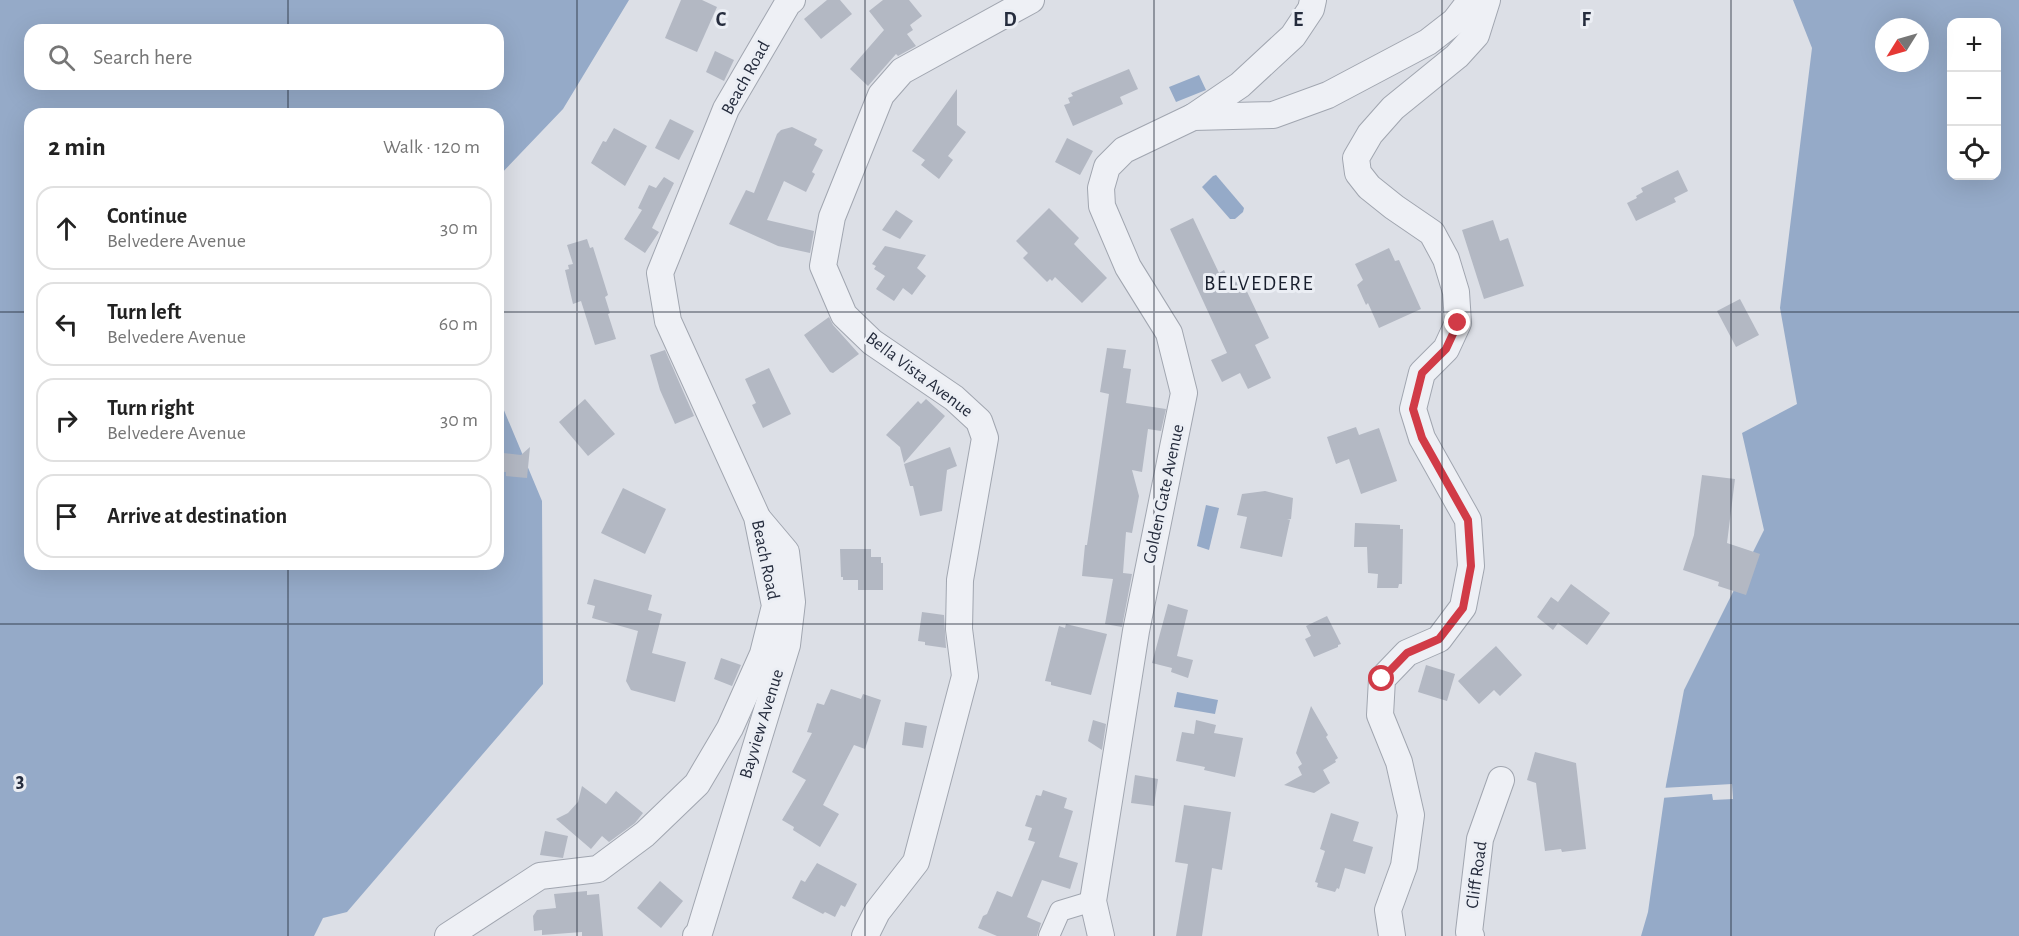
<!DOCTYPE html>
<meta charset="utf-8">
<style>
:root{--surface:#fff;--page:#f2f2f2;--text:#222;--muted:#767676;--line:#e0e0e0}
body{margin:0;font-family:"Alegreya Sans",sans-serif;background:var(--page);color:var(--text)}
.controls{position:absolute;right:18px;top:18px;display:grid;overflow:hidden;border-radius:12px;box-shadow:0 6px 24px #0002}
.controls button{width:54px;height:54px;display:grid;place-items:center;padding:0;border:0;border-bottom:2px solid var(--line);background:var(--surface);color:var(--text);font:30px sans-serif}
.compass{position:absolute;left:1875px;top:18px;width:54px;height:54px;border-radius:50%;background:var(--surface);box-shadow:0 6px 24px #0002;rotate:233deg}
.stop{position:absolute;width:18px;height:18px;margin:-14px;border:4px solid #d13b47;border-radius:50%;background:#fff}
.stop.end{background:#d13b47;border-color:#fff;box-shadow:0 2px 6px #0008}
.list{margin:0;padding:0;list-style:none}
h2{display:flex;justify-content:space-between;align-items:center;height:78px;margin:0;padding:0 24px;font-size:26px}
h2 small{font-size:20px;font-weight:400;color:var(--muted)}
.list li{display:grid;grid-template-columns:39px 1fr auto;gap:18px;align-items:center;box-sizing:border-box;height:84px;margin:0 12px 12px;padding:0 12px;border:2px solid var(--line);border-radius:18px}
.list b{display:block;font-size:22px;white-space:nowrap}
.list p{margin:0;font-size:20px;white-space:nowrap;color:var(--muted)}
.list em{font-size:20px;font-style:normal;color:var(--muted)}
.icon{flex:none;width:33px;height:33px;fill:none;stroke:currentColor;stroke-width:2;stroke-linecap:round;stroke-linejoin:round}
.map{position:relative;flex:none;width:2019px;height:936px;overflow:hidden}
.search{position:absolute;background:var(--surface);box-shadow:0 6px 24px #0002;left:24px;top:24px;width:480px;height:66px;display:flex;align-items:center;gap:15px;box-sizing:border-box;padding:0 21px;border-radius:18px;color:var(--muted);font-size:22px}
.panel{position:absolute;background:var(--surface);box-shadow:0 6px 24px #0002;left:24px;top:108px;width:480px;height:462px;border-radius:18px}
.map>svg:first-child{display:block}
.water{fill:#95aac8;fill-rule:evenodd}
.pier{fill:#dcdfe6}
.building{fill:#b3b8c3}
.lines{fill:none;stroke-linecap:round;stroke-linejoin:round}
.pedestrian-casing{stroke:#a1a6b0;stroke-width:22}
.minor-casing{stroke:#a1a6b0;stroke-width:28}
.pedestrian{stroke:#eef0f5;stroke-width:20}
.minor{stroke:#eef0f5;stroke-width:26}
.route{stroke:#d13b47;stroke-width:8}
.grid{fill:none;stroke:#252c3d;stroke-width:1.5;stroke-opacity:0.55}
.labels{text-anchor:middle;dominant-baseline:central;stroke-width:6;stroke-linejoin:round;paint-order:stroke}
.street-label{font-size:18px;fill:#252c3d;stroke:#ebeef4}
.quarter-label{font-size:21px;letter-spacing:1.5px;fill:#181e2d;stroke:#ebeef4}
.grid-label{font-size:20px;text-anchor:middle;font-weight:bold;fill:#252c3d;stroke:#ebeef4;stroke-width:6;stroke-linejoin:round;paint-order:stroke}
</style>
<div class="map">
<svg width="2019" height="936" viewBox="0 0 2019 936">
<rect width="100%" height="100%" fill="#dcdfe6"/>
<g class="water">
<path d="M0,0H629L563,109L498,177V114H30V564H498V396L542,501L543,684L347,912L323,918L314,936H0ZM30,30H498V84H30Z"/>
<path d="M1793,0H2019V936H1641L1648,912L1666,785L1684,690L1764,530L1742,433L1797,404L1780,308L1812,48ZM1952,22H1996V176H1952ZM1884,27H1920V63H1884Z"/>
<polygon points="1199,75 1206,90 1176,102 1169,87"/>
<polygon points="1216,175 1244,208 1243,212 1235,219 1230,219 1202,187 1213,176"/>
<polygon points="1206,505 1219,508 1209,550 1197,546"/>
<polygon points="1177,692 1218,700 1215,714 1174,707"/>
</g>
<polygon class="pier" points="1732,784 1733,799 1713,800 1712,794 1661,798 1662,788"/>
<g class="building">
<polygon points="681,0 702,0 717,7 697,52 665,38"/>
<polygon points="827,0 840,0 852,14 821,39 804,19"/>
<polygon points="883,0 909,0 922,16 910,25 913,30 907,34 916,46 898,56 896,54 868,86 850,69 884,30 869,11"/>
<polygon points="715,51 734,60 724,81 706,72"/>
<polygon points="1129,69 1138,89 1120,97 1123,104 1073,126 1064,105 1070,103 1068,98 1073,96 1071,93"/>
<polygon points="957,89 957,125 966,132 948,156 953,160 939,179 921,165 925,160 912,151"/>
<polygon points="670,119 694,131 679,160 655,148"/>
<polygon points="792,127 817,139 814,145 823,150 812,172 815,174 806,192 784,181 767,220 814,231 810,253 778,246 729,224 746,190 754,193 777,134 781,130"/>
<polygon points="614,128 647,146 625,186 591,163 603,141 606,142"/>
<polygon points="1067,138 1093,151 1080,175 1055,162"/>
<polygon points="1678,170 1688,191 1674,198 1676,202 1636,221 1627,203 1637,198 1636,196 1643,192 1641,188"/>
<polygon points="664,177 674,183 652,228 659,232 645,253 624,239 642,210 638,208 649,185 656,188"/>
<polygon points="1049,208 1079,238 1074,244 1107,278 1082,303 1055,277 1052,281 1050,279 1047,282 1023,258 1028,253 1016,241"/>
<polygon points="896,210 913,221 900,239 882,230"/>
<polygon points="1193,218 1219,273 1224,270 1231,285 1241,279 1269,338 1255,345 1271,378 1248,389 1240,373 1222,382 1211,360 1227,353 1170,229"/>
<polygon points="1493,220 1500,241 1508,238 1524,286 1484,299 1462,230"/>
<polygon points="587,239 590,248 593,247 608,295 605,297 610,313 608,314 616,339 595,345 581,301 573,304 565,270 569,269 568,265 573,264 567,245"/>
<polygon points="885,246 926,255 917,268 926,276 912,295 903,288 894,301 876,289 885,276 874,269 876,266 872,264"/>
<polygon points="1389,248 1395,261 1399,260 1421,309 1379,328 1368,303 1366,305 1357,285 1363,280 1355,264"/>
<polygon points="1740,299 1759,335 1736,347 1717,311"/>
<polygon points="829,317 833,325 859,354 833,373 830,372 804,335"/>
<polygon points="1107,348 1126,350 1123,368 1131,369 1126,403 1166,409 1161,431 1148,429 1142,472 1132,470 1139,496 1132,533 1126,532 1123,573 1132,574 1122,627 1105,624 1113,579 1082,576 1085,545 1087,545 1109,394 1100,392"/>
<polygon points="665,350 694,416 675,424 660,390 650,355"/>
<polygon points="769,368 791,414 763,428 752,405 756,403 745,379"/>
<polygon points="585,399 615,434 588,456 559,422"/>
<polygon points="926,399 945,416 904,463 900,447 886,435 918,401 921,404"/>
<polygon points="1356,427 1359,435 1379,428 1397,481 1361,494 1349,459 1336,464 1327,437"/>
<polygon points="530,447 527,478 506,476 506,472 501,472 503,453 521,455"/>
<polygon points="950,447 957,466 947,470 942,511 920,516 913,486 910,486 904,464"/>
<polygon points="1702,475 1735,479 1727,543 1760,554 1746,595 1718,586 1719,582 1683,570 1694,535"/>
<polygon points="623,488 666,509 645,554 601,533"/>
<polygon points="1265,491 1293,498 1291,519 1287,520 1290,520 1282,557 1240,548 1247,517 1237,515 1242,494"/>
<polygon points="1355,523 1400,525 1400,529 1403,529 1402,584 1399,584 1398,588 1377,588 1378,574 1368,573 1367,547 1354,547"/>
<polygon points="840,549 871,549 871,557 881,557 881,563 883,563 883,590 858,590 858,580 843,580 843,577 841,577"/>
<polygon points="594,579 652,595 648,610 662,614 652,653 686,662 675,702 631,690 626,681 638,631 592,618 595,606 587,604"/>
<polygon points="1571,584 1610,613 1587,645 1558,623 1553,630 1537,617 1551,597 1558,602"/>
<polygon points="1168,604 1188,610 1177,656 1193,660 1188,678 1171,672 1172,668 1152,663"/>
<polygon points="922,612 944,615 946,648 925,645 925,642 918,641"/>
<polygon points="1327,616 1341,644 1338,645 1338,647 1314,657 1305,639 1311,636 1306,626"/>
<polygon points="1066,624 1107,634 1091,695 1051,685 1051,682 1045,681 1059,626 1065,628"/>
<polygon points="1496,646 1522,675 1500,696 1494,690 1479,704 1458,681"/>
<polygon points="721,658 741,665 732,686 714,679"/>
<polygon points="1426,665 1455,674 1447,701 1418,692"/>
<polygon points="831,689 861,699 863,694 881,700 865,749 854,745 823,805 839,814 820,847 793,830 794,827 782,820 806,780 792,772 812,733 807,732 817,703 824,705"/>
<polygon points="1311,706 1328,735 1326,737 1338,758 1335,760 1336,762 1323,770 1330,783 1314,793 1284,785 1302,775 1298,767 1302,764 1296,753"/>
<polygon points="1093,720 1106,724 1102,750 1088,741"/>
<polygon points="1196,720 1216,725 1214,733 1243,738 1235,777 1204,770 1205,767 1176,761 1182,732 1194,734"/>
<polygon points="905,722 927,726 923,748 902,745"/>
<polygon points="1535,752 1576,763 1586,849 1562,852 1561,849 1545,851 1536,783 1527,780"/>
<polygon points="1135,775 1158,779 1154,806 1131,803"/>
<polygon points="582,786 606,804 616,791 643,813 635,823 609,842 602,836 591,849 556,819 568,813 578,802"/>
<polygon points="1043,790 1067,798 1064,808 1073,811 1059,857 1078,863 1070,889 1042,880 1027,917 1041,923 1037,936 997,936 978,928 983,916 987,914 997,891 1012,897 1035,842 1028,840 1032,828 1025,826 1036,795 1041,796"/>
<polygon points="1184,805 1231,812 1222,870 1212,868 1202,936 1176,936 1188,864 1175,862"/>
<polygon points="1331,813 1359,822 1353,841 1373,847 1365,874 1345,868 1339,889 1337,888 1335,892 1317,887 1318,883 1315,882 1325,851 1320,849"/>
<polygon points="545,831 568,836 563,858 540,855"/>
<polygon points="817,863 857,884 845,907 841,905 835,917 825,912 823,914 792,898 801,880 805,882"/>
<polygon points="660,881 683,901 661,928 637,908"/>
<polygon points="587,891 587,895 599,894 603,936 582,936 582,932 542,935 542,930 534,931 533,916 537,910 556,908 554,894"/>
</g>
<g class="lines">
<defs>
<polyline id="pedestrian" points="1049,936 1060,911 1093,901"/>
<g id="minor">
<polyline points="1193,117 1240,85 1293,36 1311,9 1313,0"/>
<polyline points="448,936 540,876 598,869 645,834 697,784 730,728 763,654 775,606 757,517 668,321 660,273 726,109 788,3 792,0"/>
<polyline points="696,936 699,933 787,645 792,602 786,552 759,520"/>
<polyline points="865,936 877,912 916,862 965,676 959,629 960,580 985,438 979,421 954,398 872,342 844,315 823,266 832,217 881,95 902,71 1031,0"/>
<polyline points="1101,936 1093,901 1136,631 1184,393 1169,333 1128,267 1102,206 1101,188 1107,167 1124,150 1193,117 1273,115 1328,95 1428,42 1455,21 1471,0"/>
<polyline points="1392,936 1388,910 1404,866 1411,815 1399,762 1380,715 1382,679 1407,653 1439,639 1463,607 1471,566 1468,520 1422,438 1413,409 1422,373 1446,349 1458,323 1456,292 1446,259 1432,233 1394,207 1369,187 1358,173 1356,158 1370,134 1393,108 1457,56 1476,35 1487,0"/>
<polyline points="1471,936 1469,932 1480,839 1501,780"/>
</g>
</defs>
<use href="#pedestrian" class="pedestrian-casing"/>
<use href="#minor" class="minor-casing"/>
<use href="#pedestrian" class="pedestrian"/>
<use href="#minor" class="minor"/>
</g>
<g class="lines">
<polyline class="route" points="1382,679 1407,653 1439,639 1463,608 1471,566 1468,520 1422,438 1413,409 1422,373 1446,349 1458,323"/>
</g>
<path class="grid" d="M288,0V30M577,0V936M865,0V936M1154,0V936M1442,0V936M1731,0V936M288,84V114M0,312H30M498,312H2019M288,564V936M0,624H2019"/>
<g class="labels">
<g class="street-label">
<text transform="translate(746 78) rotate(-61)">Beach Road</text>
<text transform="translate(919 375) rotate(37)">Bella Vista Avenue</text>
<text transform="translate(1164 494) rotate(-78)">Golden Gate Avenue</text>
<text transform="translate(765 560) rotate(78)">Beach Road</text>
<text transform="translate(762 724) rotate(-73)">Bayview Avenue</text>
<text transform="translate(1477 875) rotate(-82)">Cliff Road</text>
</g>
<g class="quarter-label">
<text x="1259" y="283">BELVEDERE</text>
</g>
</g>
<g class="grid-label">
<text x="721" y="26">C</text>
<text x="1010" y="26">D</text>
<text x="1298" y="26">E</text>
<text x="1586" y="26">F</text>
<text x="20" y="787">3</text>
</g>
</svg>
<div class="controls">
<button>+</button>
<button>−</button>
<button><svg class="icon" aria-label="locate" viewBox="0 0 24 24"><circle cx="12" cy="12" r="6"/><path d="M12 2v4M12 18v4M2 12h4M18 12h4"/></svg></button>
</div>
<svg class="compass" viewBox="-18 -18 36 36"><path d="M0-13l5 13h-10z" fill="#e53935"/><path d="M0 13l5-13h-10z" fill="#767676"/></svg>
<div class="stop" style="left:1382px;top:679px"></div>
<div class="stop end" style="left:1458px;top:323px"></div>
<div class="search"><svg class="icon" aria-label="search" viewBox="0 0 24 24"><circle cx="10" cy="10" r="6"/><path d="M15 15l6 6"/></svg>Search here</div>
<section class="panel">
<h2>2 min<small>Walk · 120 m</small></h2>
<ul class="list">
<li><svg class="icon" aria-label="ahead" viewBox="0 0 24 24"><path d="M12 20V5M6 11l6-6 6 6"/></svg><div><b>Continue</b><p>Belvedere Avenue</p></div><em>30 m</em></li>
<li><svg class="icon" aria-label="left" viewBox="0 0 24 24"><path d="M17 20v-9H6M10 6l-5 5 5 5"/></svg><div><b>Turn left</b><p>Belvedere Avenue</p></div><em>60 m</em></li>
<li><svg class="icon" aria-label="right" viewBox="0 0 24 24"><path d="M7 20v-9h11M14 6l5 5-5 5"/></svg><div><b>Turn right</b><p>Belvedere Avenue</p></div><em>30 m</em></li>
<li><svg class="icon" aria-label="arrive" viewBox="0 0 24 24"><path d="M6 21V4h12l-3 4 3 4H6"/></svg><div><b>Arrive at destination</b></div></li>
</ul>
</section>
</div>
